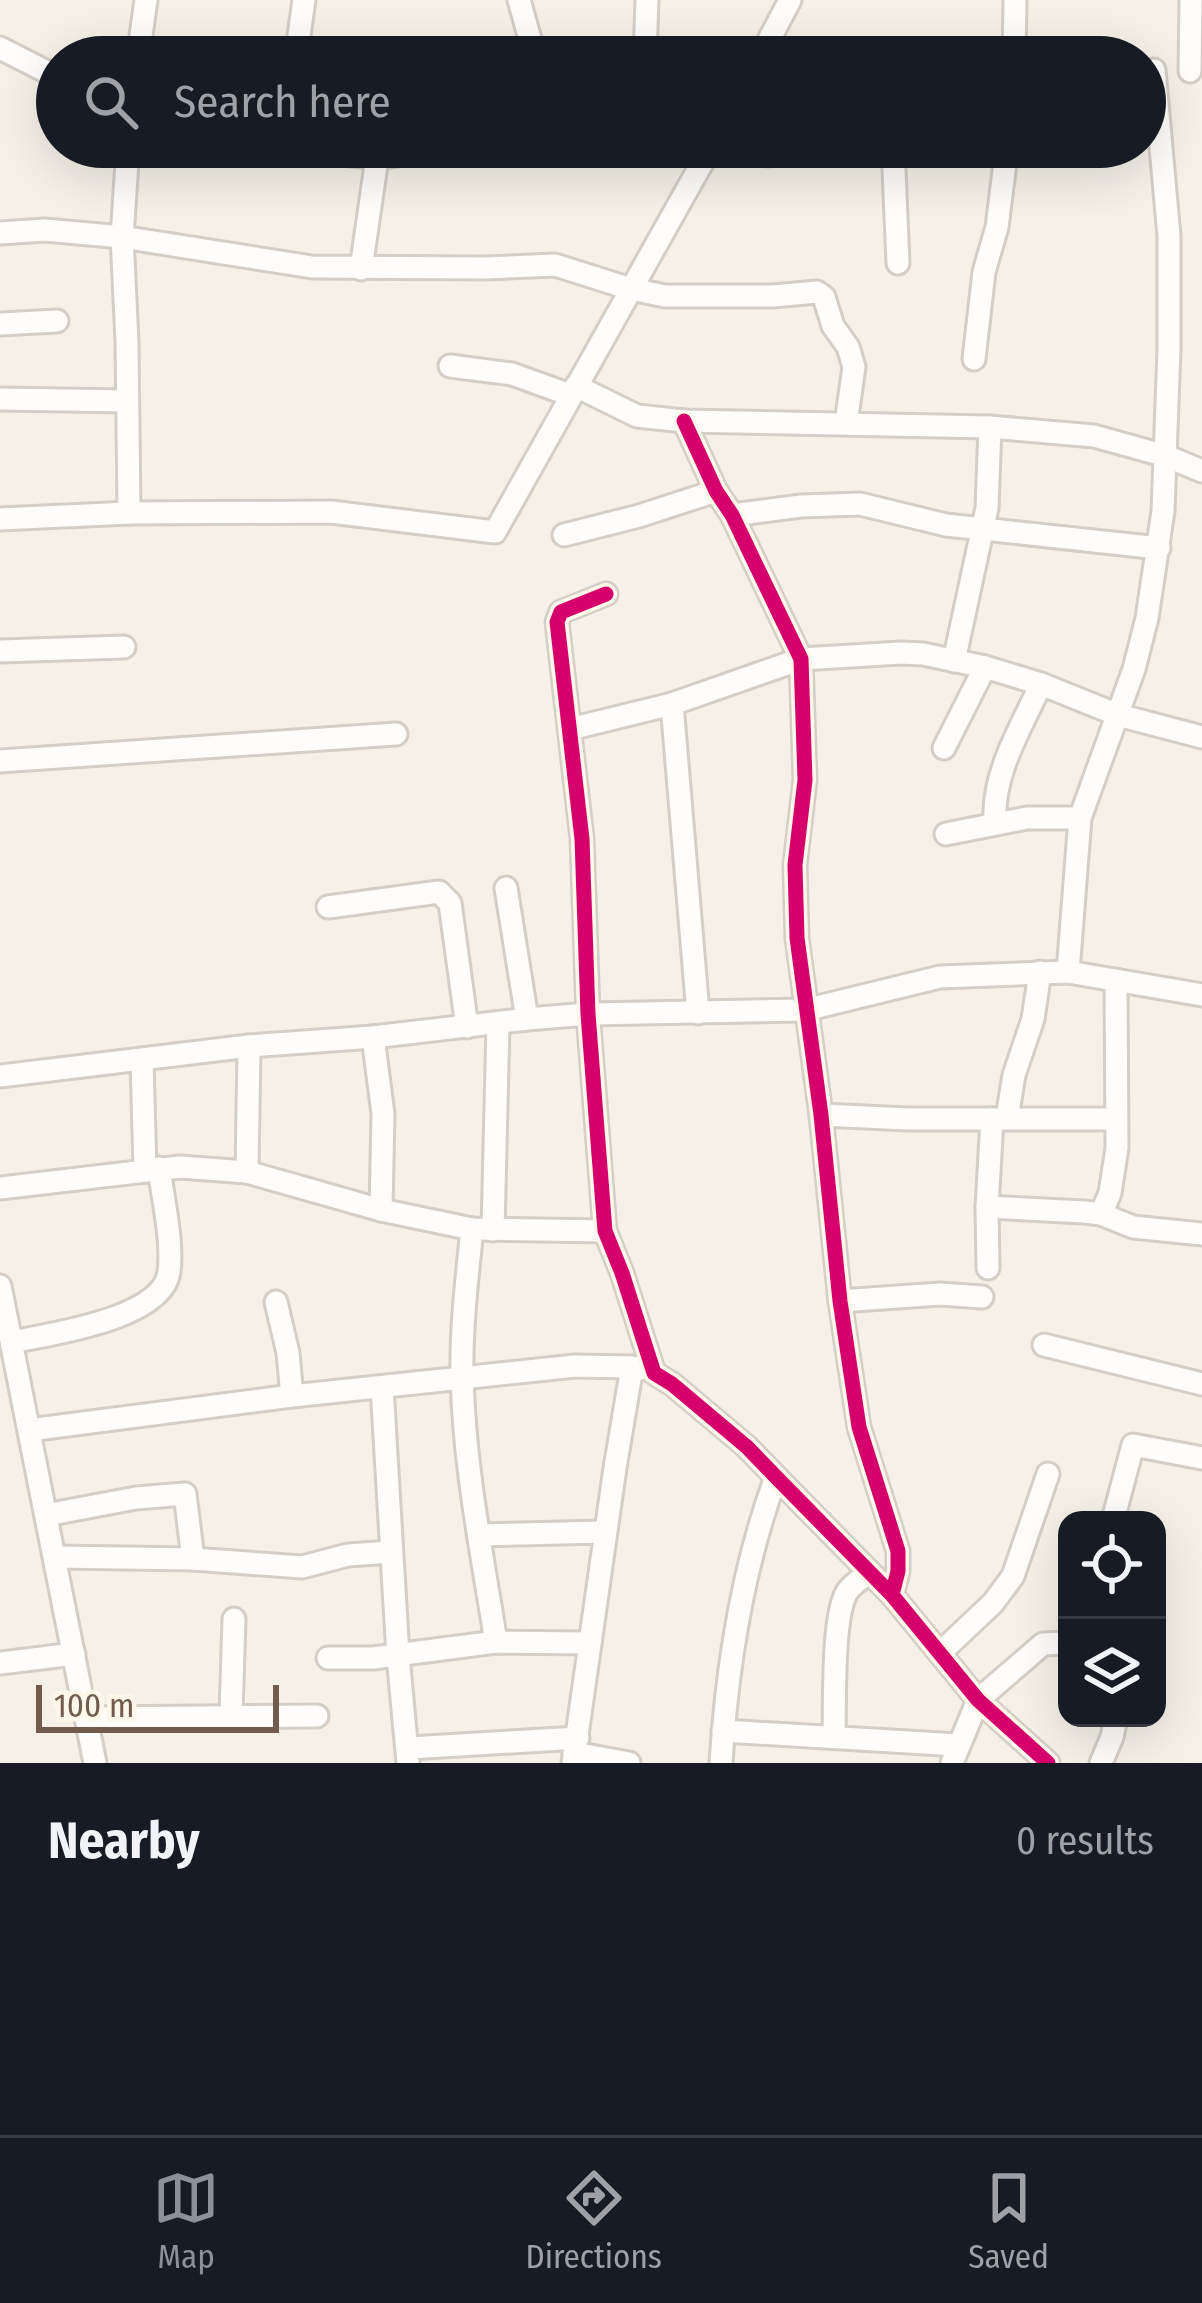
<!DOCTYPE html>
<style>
:root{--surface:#171b24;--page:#242831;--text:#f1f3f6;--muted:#9ea1a6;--line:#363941;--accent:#8c9099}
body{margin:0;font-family:"Fira Sans Condensed",sans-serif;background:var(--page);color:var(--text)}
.controls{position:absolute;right:36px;bottom:36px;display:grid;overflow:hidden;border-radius:24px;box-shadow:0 12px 48px #0002}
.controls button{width:108px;height:108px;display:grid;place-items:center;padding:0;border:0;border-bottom:3px solid var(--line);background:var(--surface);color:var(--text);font:60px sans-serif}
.scale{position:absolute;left:36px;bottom:30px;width:243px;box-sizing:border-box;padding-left:12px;border:6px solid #715b4c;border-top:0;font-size:33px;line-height:42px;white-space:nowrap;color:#715b4c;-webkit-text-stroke:9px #fef7ea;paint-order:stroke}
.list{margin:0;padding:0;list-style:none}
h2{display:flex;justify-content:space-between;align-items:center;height:156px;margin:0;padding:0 48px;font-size:51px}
h2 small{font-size:39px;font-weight:400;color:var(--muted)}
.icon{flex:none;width:66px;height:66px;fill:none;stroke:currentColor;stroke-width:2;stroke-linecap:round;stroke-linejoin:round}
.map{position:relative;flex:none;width:1202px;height:1763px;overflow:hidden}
.search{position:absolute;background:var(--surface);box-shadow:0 12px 48px #0002;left:36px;right:36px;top:36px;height:132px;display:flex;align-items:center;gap:30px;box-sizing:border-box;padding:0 42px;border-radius:66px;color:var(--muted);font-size:45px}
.sheet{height:372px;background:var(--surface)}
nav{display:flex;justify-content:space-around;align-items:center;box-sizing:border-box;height:168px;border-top:3px solid var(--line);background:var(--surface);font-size:33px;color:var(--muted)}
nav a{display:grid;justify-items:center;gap:6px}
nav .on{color:var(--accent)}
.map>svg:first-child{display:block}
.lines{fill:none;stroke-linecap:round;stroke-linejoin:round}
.minor-casing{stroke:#d4cec7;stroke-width:27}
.minor{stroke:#fefdfc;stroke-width:21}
.cycleway-casing{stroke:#fef7ea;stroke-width:22}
.cycleway{stroke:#d6006c;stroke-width:15}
</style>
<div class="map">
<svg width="1202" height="1763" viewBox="0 0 1202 1763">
<rect width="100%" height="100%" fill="#f5f1e9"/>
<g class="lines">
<defs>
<g id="minor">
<polyline points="519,0 535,57"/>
<polyline points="0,48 57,77"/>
<polyline points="138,57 146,0"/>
<polyline points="296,57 304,0"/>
<polyline points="645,57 647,0"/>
<polyline points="760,57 790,0"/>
<polyline points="1014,57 1015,0"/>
<polyline points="1190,71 1191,0"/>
<polyline points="128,147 122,237 127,341 129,513"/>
<polyline points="282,147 377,158 440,149 488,149 555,153 601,147"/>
<polyline points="893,147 898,263"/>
<polyline points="709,151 769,155 802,147"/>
<polyline points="0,233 45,230 122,237 312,267 486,268 555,265 631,289 665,296 773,296 817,292 824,297 833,326 848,347 854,367 846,423"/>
<polyline points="361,269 377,158"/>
<polyline points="0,324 57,321"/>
<polyline points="974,359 984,272 997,227 1007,147"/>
<polyline points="450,366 512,374 570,395"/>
<polyline points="576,386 637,416 684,421 990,427 1094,436 1166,456 1202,471"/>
<polyline points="0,399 127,401"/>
<polyline points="684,421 716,491 732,515 801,659 805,780 795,865 797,938 821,1115 840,1301 859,1427 898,1551 898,1571 892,1595"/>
<polyline points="732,515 801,506 860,504 946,525 1159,548"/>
<polyline points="0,519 129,513 331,512 495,532 711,147"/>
<polyline points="564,535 639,516 716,491"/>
<polyline points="606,594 561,612 557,622 582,839 588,1014 605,1231 622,1273 654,1373 672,1384 747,1447 776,1477 892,1595 978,1700 1048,1763"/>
<polyline points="0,651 124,647"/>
<polyline points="954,661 987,508 990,427"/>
<polyline points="672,704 698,1013"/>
<polyline points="570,729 672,704 801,659 901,653 923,654 985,667 1041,684 1118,715 1202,737"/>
<polyline points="944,748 985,667"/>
<polyline points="0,761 396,734"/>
<path d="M995,822C992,773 1021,728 1041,684"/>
<polyline points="946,834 1027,818 1080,818"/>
<polyline points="506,888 527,1019"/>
<polyline points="328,907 439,892 450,903 467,1027"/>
<polyline points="1068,972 1080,818 1134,669 1147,618 1163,511 1169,349 1169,236 1154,70"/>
<polyline points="373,1037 383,1114 381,1210"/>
<polyline points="142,1059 145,1171"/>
<polyline points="0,1076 249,1046 373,1037 527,1019 588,1014 805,1010 940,977 1068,972 1202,995"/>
<polyline points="821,1115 908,1119 1116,1119"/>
<polyline points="1007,1118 1014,1075 1033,1019 1040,972"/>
<polyline points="247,1172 249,1046"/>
<polyline points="0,1188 180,1167 247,1172 381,1210 472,1229 605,1231"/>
<polyline points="987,1207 1084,1212 1101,1214 1133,1227 1202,1234"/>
<polyline points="1101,1214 1110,1193 1117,1148 1116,980"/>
<path d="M472,1229C467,1278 461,1327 462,1376C464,1465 482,1554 496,1642"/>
<polyline points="493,1230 498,1024"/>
<polyline points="988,1268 987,1207 992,1119"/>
<polyline points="0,1286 95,1763"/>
<polyline points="840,1301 940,1294 982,1297"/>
<polyline points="276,1302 288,1353 292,1396"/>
<path d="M12,1342C50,1334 163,1319 169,1272C173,1242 163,1199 159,1168"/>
<polyline points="1044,1345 1202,1384"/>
<polyline points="382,1387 398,1656 408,1763"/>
<polyline points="29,1430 292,1396 575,1366 632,1367"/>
<polyline points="46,1515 136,1498 185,1494 193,1559"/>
<polyline points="1113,1520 1133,1445 1202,1458"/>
<polyline points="479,1535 605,1532"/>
<polyline points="55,1557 193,1559 302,1567 348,1555 391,1552"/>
<polyline points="940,1653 993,1603 1013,1576 1048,1474"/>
<polyline points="328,1658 373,1658 496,1642 590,1643"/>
<polyline points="0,1663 74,1654"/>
<polyline points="231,1715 234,1619"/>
<polyline points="88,1718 317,1716"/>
<polyline points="723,1731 958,1745"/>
<path d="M834,1737C835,1705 832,1616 847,1592C852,1584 861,1579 869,1573"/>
<polyline points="409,1748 578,1738"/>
<polyline points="574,1753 629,1763"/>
<polyline points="573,1763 615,1468 632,1367 641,1369"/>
<path d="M721,1763C727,1665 742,1569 776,1477"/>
<polyline points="952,1763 978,1700 1043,1644 1067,1643"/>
<polyline points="1101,1763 1112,1737 1116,1718"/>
</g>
</defs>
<use href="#minor" class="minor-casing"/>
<use href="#minor" class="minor"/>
<defs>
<g id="cycleway">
<polyline points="684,421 716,491 732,515 801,659 805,780 795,865 797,938 821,1115 840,1301 859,1427 898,1551 898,1571 892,1595"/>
<polyline points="606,594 561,612 557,622 582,839 588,1014 605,1231 622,1273 654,1373 672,1384 747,1447 776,1477 892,1595 978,1700 1048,1763"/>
</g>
</defs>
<use href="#cycleway" class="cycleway-casing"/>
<use href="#cycleway" class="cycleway"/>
</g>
</svg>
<div class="controls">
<button><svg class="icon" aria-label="locate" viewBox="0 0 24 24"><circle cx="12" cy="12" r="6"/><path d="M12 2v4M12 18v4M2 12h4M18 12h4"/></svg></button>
<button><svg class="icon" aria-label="layers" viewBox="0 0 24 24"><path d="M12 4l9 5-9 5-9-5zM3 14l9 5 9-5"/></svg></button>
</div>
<div class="scale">100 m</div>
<div class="search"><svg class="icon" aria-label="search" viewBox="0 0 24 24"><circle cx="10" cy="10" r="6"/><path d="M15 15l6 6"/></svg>Search here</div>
</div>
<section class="sheet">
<h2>Nearby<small>0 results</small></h2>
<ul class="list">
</ul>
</section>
<nav>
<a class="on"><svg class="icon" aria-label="map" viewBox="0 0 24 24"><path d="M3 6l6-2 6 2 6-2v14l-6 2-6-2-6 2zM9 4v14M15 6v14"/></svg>Map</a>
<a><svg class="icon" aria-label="directions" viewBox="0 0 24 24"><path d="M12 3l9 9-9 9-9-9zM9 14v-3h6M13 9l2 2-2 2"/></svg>Directions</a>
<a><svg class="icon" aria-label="saved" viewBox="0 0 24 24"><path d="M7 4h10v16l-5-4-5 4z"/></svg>Saved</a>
</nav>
